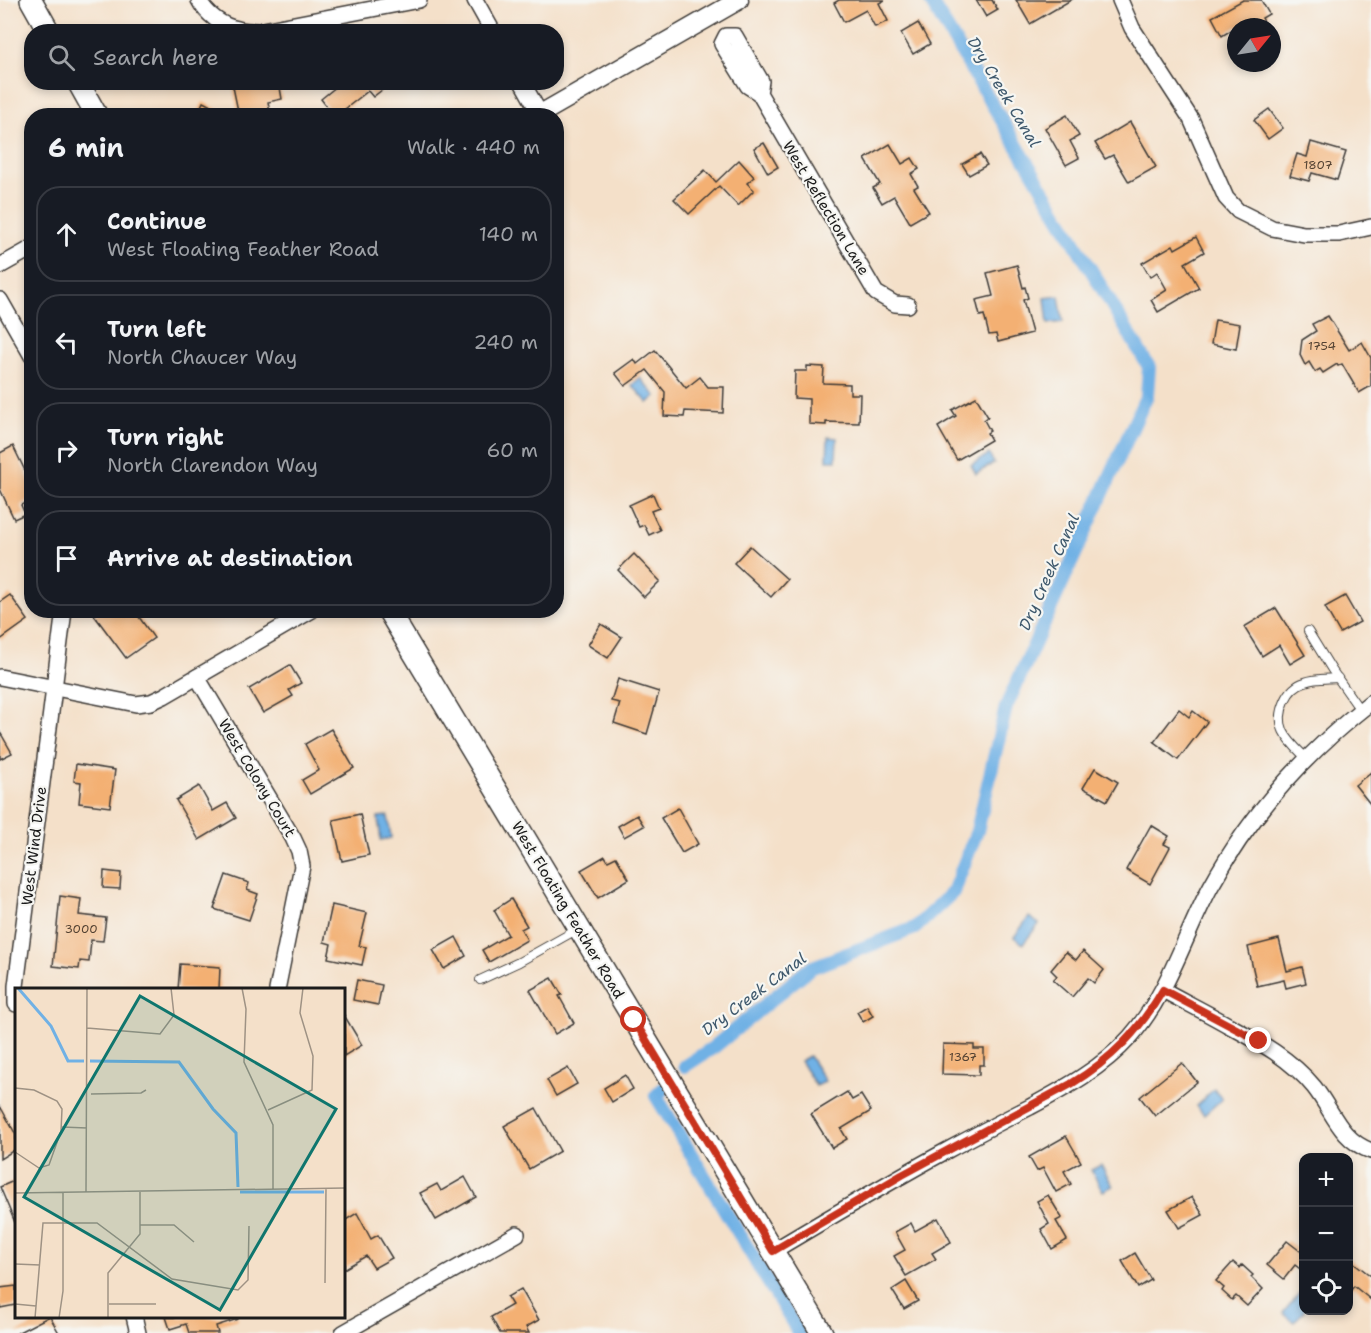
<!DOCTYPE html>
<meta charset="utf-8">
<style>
:root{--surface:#171b24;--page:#242831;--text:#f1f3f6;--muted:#9ea1a6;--line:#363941}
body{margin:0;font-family:"Shantell Sans",sans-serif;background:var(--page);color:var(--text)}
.controls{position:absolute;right:18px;bottom:18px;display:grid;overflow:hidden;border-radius:12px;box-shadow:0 3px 9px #0003}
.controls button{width:54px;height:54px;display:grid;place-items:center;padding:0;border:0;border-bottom:2px solid var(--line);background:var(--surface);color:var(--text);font:30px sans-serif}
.compass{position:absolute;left:1227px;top:18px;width:54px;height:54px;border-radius:50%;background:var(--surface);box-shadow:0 3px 9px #0003;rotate:60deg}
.stop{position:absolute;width:18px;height:18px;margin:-14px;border:4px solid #c8321e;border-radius:50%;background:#fff}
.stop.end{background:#c8321e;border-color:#fff;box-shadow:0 2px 6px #0008}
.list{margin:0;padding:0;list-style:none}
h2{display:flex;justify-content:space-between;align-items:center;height:78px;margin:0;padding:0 24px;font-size:26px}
h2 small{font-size:20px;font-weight:400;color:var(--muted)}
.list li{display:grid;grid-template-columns:39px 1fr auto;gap:18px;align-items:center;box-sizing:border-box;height:96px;margin:0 12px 12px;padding:0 12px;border:2px solid var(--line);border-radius:24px}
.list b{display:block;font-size:22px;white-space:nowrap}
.list p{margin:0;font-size:20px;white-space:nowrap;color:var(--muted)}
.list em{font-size:20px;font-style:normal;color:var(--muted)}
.icon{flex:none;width:33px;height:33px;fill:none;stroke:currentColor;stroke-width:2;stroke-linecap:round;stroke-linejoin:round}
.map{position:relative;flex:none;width:1371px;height:1333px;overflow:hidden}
.search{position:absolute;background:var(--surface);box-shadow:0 3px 9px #0003;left:24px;top:24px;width:540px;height:66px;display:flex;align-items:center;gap:15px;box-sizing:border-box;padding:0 21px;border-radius:24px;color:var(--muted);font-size:22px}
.panel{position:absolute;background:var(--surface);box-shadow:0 3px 9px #0003;left:24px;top:108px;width:540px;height:510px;border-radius:24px}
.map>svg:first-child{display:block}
.water{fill:#70b1e5;stroke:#466680;stroke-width:1.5}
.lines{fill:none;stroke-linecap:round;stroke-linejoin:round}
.canal{stroke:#70b1e5;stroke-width:14}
.building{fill:#f3b073}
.service-casing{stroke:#3c3936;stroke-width:10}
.minor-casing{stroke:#3c3936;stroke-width:18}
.tertiary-casing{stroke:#3c3936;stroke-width:21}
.secondary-casing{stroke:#3c3936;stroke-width:24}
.service{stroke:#fff;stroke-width:8}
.minor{stroke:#fff;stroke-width:15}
.tertiary{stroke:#fff;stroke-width:18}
.secondary{stroke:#fff;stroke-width:21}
.route{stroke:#c8321e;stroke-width:8}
.labels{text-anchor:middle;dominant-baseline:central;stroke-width:4.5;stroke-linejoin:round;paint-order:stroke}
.number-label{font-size:12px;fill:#524132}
.street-label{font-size:15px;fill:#1c1c1c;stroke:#f6f6f2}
.water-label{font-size:16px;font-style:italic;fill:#3e586c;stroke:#f6f6f2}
.inset-river{fill:none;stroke:#70b1e5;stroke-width:3}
.inset-road{fill:none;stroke:#9e9284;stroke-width:1.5}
.view{fill:#0f766e;fill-opacity:0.15;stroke:#0f766e;stroke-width:3}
.inset-edge{fill:none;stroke:#1c1c1c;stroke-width:3}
</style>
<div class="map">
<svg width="1371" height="1333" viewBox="0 0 1371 1333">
<rect width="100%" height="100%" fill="#f6f6f2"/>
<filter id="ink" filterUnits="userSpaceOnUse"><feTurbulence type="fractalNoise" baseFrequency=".0167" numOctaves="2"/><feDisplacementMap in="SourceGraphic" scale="12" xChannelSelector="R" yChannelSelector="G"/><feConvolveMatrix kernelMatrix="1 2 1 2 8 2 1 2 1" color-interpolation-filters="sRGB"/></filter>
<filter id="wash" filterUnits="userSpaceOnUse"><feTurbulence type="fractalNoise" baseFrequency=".008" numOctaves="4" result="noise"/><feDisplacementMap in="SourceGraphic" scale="24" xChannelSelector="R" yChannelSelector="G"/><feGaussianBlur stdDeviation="1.35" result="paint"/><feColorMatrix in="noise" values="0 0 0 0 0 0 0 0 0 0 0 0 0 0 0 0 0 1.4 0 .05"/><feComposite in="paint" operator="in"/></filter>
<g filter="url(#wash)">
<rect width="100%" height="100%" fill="#f4e0c9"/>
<g class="water">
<polygon points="1059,296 1063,322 1048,324 1045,298"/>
<polygon points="640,378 656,396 648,403 632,385"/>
<polygon points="828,437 837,438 836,460 827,460"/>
<polygon points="989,454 994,463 976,474 971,465"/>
<polygon points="388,816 391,838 381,840 378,817"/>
<polygon points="1029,917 1039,924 1023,944 1014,937"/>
<polygon points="809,1056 825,1081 816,1086 800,1061"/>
<polygon points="1214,1089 1222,1099 1204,1115 1196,1106"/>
<polygon points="1101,1165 1113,1186 1103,1191 1091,1170"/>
<polygon points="1300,1292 1303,1295 1304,1311 1294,1322 1283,1313"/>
</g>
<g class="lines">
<g class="canal">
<polyline points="685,1066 714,1047 810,968 915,928 953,892 977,831 1006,707 1147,395 1149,367 930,0"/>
<polyline points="663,1089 656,1096 799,1333"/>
</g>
</g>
<g id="blocks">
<g class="building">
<polygon points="839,0 885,0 879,3 888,21 875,27 866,10 844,22 834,3"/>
<polygon points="976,0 992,0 998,10 986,17"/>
<polygon points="1016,0 1071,0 1030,24"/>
<polygon points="1243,0 1261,0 1269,14 1262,18 1267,27 1236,27 1222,36 1212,17"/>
<polygon points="918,23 930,44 913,54 901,33"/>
<polygon points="232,82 253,82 253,86 269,82 279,82 282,99 268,102 270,113 259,116 239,116"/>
<polygon points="342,82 392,82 373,97 368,91 336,116 334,116 321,99"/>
<polygon points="203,102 230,116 197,116"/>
<polygon points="1269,109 1283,128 1268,139 1254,120"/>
<polygon points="1067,115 1079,136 1070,141 1079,158 1066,165 1045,128"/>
<polygon points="1130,122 1156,167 1129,182 1113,155 1105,159 1095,143"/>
<polygon points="1311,142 1346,152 1337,180 1312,173 1309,181 1290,176 1297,154 1307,157"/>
<polygon points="764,143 778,167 768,173 754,148"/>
<polygon points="890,144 902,164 912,158 919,169 911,174 918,186 914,188 929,212 910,223 894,196 882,203 873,188 880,184 865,159"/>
<polygon points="980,154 987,165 969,175 962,164"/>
<polygon points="739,160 754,177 747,183 754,190 738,206 719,186 689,214 674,199 705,170 716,182"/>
<polygon points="1196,237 1204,252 1185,263 1199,288 1158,312 1151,300 1167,290 1157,272 1150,277 1142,263 1173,245 1175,249"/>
<polygon points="1017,265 1023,288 1025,287 1028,298 1023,300 1032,333 998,342 996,334 989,335 984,315 980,316 976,300 993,296 987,273"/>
<polygon points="1328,316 1349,350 1362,342 1371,358 1371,386 1359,393 1342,364 1338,366 1337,364 1323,373 1320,369 1315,372 1309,362 1305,365 1300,355 1302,340 1316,331 1312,324"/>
<polygon points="1215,320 1240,324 1236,349 1211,344"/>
<polygon points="655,350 686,388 700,377 708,387 724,387 723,413 685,411 684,417 664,416 665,392 647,370 625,386 615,373 634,359 637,364"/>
<polygon points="807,366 824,367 823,383 850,384 850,394 860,394 859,423 826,422 826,425 809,424 809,399 794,398 795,371 807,371"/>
<polygon points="976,397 988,417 984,420 990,431 987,433 991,440 957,460 938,427 956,416 952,410"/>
<polygon points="13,446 32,485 32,499 21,505 25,514 14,519 0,489 0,453"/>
<polygon points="653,494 659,508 651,511 660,530 649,535 644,525 639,527 629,505"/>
<polygon points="750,546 787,579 771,597 734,563"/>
<polygon points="634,554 660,581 644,597 618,570"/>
<polygon points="10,595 28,620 0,640 0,602"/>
<polygon points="1345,596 1360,622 1340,633 1325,607"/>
<polygon points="1276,608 1305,655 1290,664 1279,645 1262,656 1244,627"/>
<polygon points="100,610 134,610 154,638 126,658 94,615"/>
<polygon points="601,624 622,637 608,658 588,645"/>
<polygon points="290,665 301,683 289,690 293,696 263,713 249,689"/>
<polygon points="618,679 659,692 647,734 614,723 620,703 611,701"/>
<polygon points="1179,709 1189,717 1193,711 1207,722 1178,760 1154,742"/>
<polygon points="331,729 354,768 310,794 302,780 319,770 305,744"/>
<polygon points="0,732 12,753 0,759"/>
<polygon points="76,764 115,770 110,807 79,803 81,782 74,781"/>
<polygon points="1095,768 1118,782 1107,801 1083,788"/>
<polygon points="1371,772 1371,805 1355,785"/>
<polygon points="199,786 213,811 227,803 236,818 199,840 176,800"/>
<polygon points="678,808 698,844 682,853 661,818"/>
<polygon points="360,814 369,855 342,861 333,820"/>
<polygon points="637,815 644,826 624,837 618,826"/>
<polygon points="1151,825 1169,836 1164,844 1170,847 1150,884 1126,870"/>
<polygon points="605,856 608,861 616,857 629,879 598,898 581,870"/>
<polygon points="104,871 121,873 120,889 103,888"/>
<polygon points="226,875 249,883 247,890 258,894 249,920 214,909"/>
<polygon points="60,896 81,899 79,915 106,918 103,941 91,940 89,962 80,961 79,969 53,966"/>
<polygon points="511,899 527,926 521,929 527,940 489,962 482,950 508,935 494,910"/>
<polygon points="332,905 367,913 359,946 366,947 362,965 328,958 331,944 324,942"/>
<polygon points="456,937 466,956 444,969 433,950"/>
<polygon points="1279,939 1287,971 1302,967 1306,983 1286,988 1284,980 1257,986 1248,947"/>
<polygon points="1083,951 1104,970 1094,983 1088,978 1072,997 1053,980 1057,976 1051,970 1066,952 1076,960"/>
<polygon points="180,964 220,967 219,990 178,990"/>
<polygon points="552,978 562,995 559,996 574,1023 555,1034 530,990"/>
<polygon points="357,980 382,985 378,1005 353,1000"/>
<polygon points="867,1006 873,1016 863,1022 857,1012"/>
<polygon points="344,1015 362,1045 344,1056"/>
<polygon points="943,1044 974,1045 974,1049 984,1049 984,1065 979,1065 979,1075 942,1074"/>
<polygon points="1182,1063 1197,1082 1155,1116 1140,1097"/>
<polygon points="568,1068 577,1084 556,1096 547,1080"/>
<polygon points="625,1075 633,1089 612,1102 604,1088"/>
<polygon points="847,1092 852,1100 861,1095 871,1111 841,1129 847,1139 832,1148 811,1114"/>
<polygon points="0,1106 16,1135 16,1149 0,1159"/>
<polygon points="536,1108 560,1151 529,1169 504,1126"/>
<polygon points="1066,1136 1081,1162 1064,1171 1071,1184 1056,1192 1043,1168 1037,1171 1029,1157"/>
<polygon points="465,1177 476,1197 436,1220 420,1193 437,1184 441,1191"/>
<polygon points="16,1180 16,1225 0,1187"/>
<polygon points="1048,1195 1062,1218 1056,1221 1067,1240 1052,1249 1041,1229 1049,1224 1037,1201"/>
<polygon points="1192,1197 1203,1215 1179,1228 1168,1210"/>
<polygon points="357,1213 371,1239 378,1235 392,1258 374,1268 366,1256 344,1269 344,1221"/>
<polygon points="938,1218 951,1242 932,1253 936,1259 906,1276 894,1256 905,1250 895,1232 911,1223 915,1231"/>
<polygon points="1287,1241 1304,1254 1304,1272 1295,1265 1284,1279 1267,1265"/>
<polygon points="1135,1253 1151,1280 1138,1288 1122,1261"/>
<polygon points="1348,1258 1371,1276 1371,1300 1354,1286 1348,1294"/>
<polygon points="1233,1262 1240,1268 1242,1265 1253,1275 1251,1277 1263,1289 1247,1306 1236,1296 1232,1300 1222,1291 1224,1288 1216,1281"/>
<polygon points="906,1281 918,1301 904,1309 892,1290"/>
<polygon points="16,1286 16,1305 0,1308 0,1288"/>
<polygon points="521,1289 539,1320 526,1327 529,1333 500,1333 491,1317 512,1305 507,1297"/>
<polygon points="48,1317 50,1317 59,1333 17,1333"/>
<polygon points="166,1317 238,1317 238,1319 216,1326 218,1333 189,1333 186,1324 170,1329"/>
</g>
</g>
</g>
<g filter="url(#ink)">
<use href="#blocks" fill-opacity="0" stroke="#3c3936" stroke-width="1.5"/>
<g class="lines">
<defs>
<g id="service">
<polyline points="1308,631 1332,670 1360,710"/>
<path d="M1306,758C1288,740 1273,728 1285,701C1289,692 1295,685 1305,682C1315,678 1327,679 1338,678"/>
<polyline points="480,980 519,962 578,929"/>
</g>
<g id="minor">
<path d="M199,0C206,14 223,27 238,29C244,31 251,31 258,31L419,0"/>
<polyline points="475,0 493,32"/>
<polyline points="1120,0 1132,28 1191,119 1226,198 1238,211 1272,228 1304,234 1339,234 1371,227"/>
<polyline points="522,82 540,114"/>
<polyline points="759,93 761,81 735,36 726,36 722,44 748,86 759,93 876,293 895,304 908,305"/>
<polyline points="0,266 32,248"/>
<polyline points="0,300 32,356"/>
<polyline points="0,677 136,704 151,702 164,696 312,610"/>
<polyline points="197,677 293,838 299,851 302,866 277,990"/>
<path d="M1163,990C1185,1002 1207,1013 1228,1025C1260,1042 1291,1059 1314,1087C1333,1111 1340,1140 1371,1151"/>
<polyline points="16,1004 16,986 64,610"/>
<path d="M773,1251C830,1217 887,1183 946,1151C974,1136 1002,1121 1030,1107C1067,1087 1102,1068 1130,1037C1169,993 1184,936 1211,886C1251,813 1306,753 1371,702"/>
<polyline points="134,1316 138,1333"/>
<polyline points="343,1333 517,1234"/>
</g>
<polyline id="tertiary" points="537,116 739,0"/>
<g id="secondary">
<polyline points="31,0 49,32"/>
<polyline points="78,82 97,116"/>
<polyline points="388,610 822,1333"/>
</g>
</defs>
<use href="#service" class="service-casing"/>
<use href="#minor" class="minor-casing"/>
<use href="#tertiary" class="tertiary-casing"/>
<use href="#secondary" class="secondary-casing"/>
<use href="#service" class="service"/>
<use href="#minor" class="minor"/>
<use href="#tertiary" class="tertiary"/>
<use href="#secondary" class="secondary"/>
</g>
</g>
<g class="lines" filter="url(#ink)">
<path class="route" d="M634,1020L773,1251L902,1175L1071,1084C1112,1059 1139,1031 1163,990L1259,1041"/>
</g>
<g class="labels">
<g class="number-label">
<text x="1318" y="165">1807</text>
<text x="1322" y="346">1754</text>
<text x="81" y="929">3000</text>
<text x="963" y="1057">1367</text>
</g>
<g class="street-label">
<text transform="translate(826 208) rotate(59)">West Reflection Lane</text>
<text transform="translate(257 778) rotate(59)">West Colony Court</text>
<text transform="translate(34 846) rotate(-83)">West Wind Drive</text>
<text transform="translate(568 910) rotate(59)">West Floating Feather Road</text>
</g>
<g class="water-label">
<text transform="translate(1004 92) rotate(59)">Dry Creek Canal</text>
<text transform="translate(1049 572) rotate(-66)">Dry Creek Canal</text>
<text transform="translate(754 994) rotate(-37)">Dry Creek Canal</text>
</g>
</g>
<g transform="translate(15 988)">
<rect width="330" height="330" fill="#f4e0c9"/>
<path class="inset-river" d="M3,0L36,38L53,73H69M75,73L164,74L198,121L221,145L223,199M225,204H309"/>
<path class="inset-road" d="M227,0L231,21L229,74L258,137V201M72,40L145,46L159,27L156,0M0,100L19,102L42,113L47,121L46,143L34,177L24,180L0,164M87,106H76L126,105L131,102M253,122L297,102L298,68L285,25L288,0M47,139L72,140M71,204L72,0M0,205L330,200M125,237H159L179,254M0,276L25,277M310,295L311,201M0,316L21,318M94,316H141M20,330L28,235H82L157,291L223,302L233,292L234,238M44,330L48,303V205M93,330V285L125,246V204"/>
<path class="view" d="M125,8L321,121L205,322L9,209Z"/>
<rect width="330" height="330" class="inset-edge"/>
</g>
</svg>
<div class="controls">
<button>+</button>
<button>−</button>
<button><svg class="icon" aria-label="locate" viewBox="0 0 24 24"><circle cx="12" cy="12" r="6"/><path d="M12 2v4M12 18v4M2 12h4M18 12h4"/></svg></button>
</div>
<svg class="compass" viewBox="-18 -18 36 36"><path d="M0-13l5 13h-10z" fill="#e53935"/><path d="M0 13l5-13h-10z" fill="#9ea1a6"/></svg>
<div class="stop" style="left:634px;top:1020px"></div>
<div class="stop end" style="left:1259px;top:1041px"></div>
<div class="search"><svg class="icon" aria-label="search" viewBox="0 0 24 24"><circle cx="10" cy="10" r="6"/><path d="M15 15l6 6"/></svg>Search here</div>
<section class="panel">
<h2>6 min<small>Walk · 440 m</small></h2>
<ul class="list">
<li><svg class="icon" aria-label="ahead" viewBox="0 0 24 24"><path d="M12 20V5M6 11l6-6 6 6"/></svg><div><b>Continue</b><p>West Floating Feather Road</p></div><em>140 m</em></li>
<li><svg class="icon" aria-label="left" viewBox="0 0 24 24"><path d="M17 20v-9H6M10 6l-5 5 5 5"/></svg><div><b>Turn left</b><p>North Chaucer Way</p></div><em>240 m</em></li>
<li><svg class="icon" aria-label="right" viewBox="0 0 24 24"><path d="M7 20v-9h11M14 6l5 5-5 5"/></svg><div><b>Turn right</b><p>North Clarendon Way</p></div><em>60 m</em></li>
<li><svg class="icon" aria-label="arrive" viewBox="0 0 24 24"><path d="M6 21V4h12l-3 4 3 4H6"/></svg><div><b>Arrive at destination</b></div></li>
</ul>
</section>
</div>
